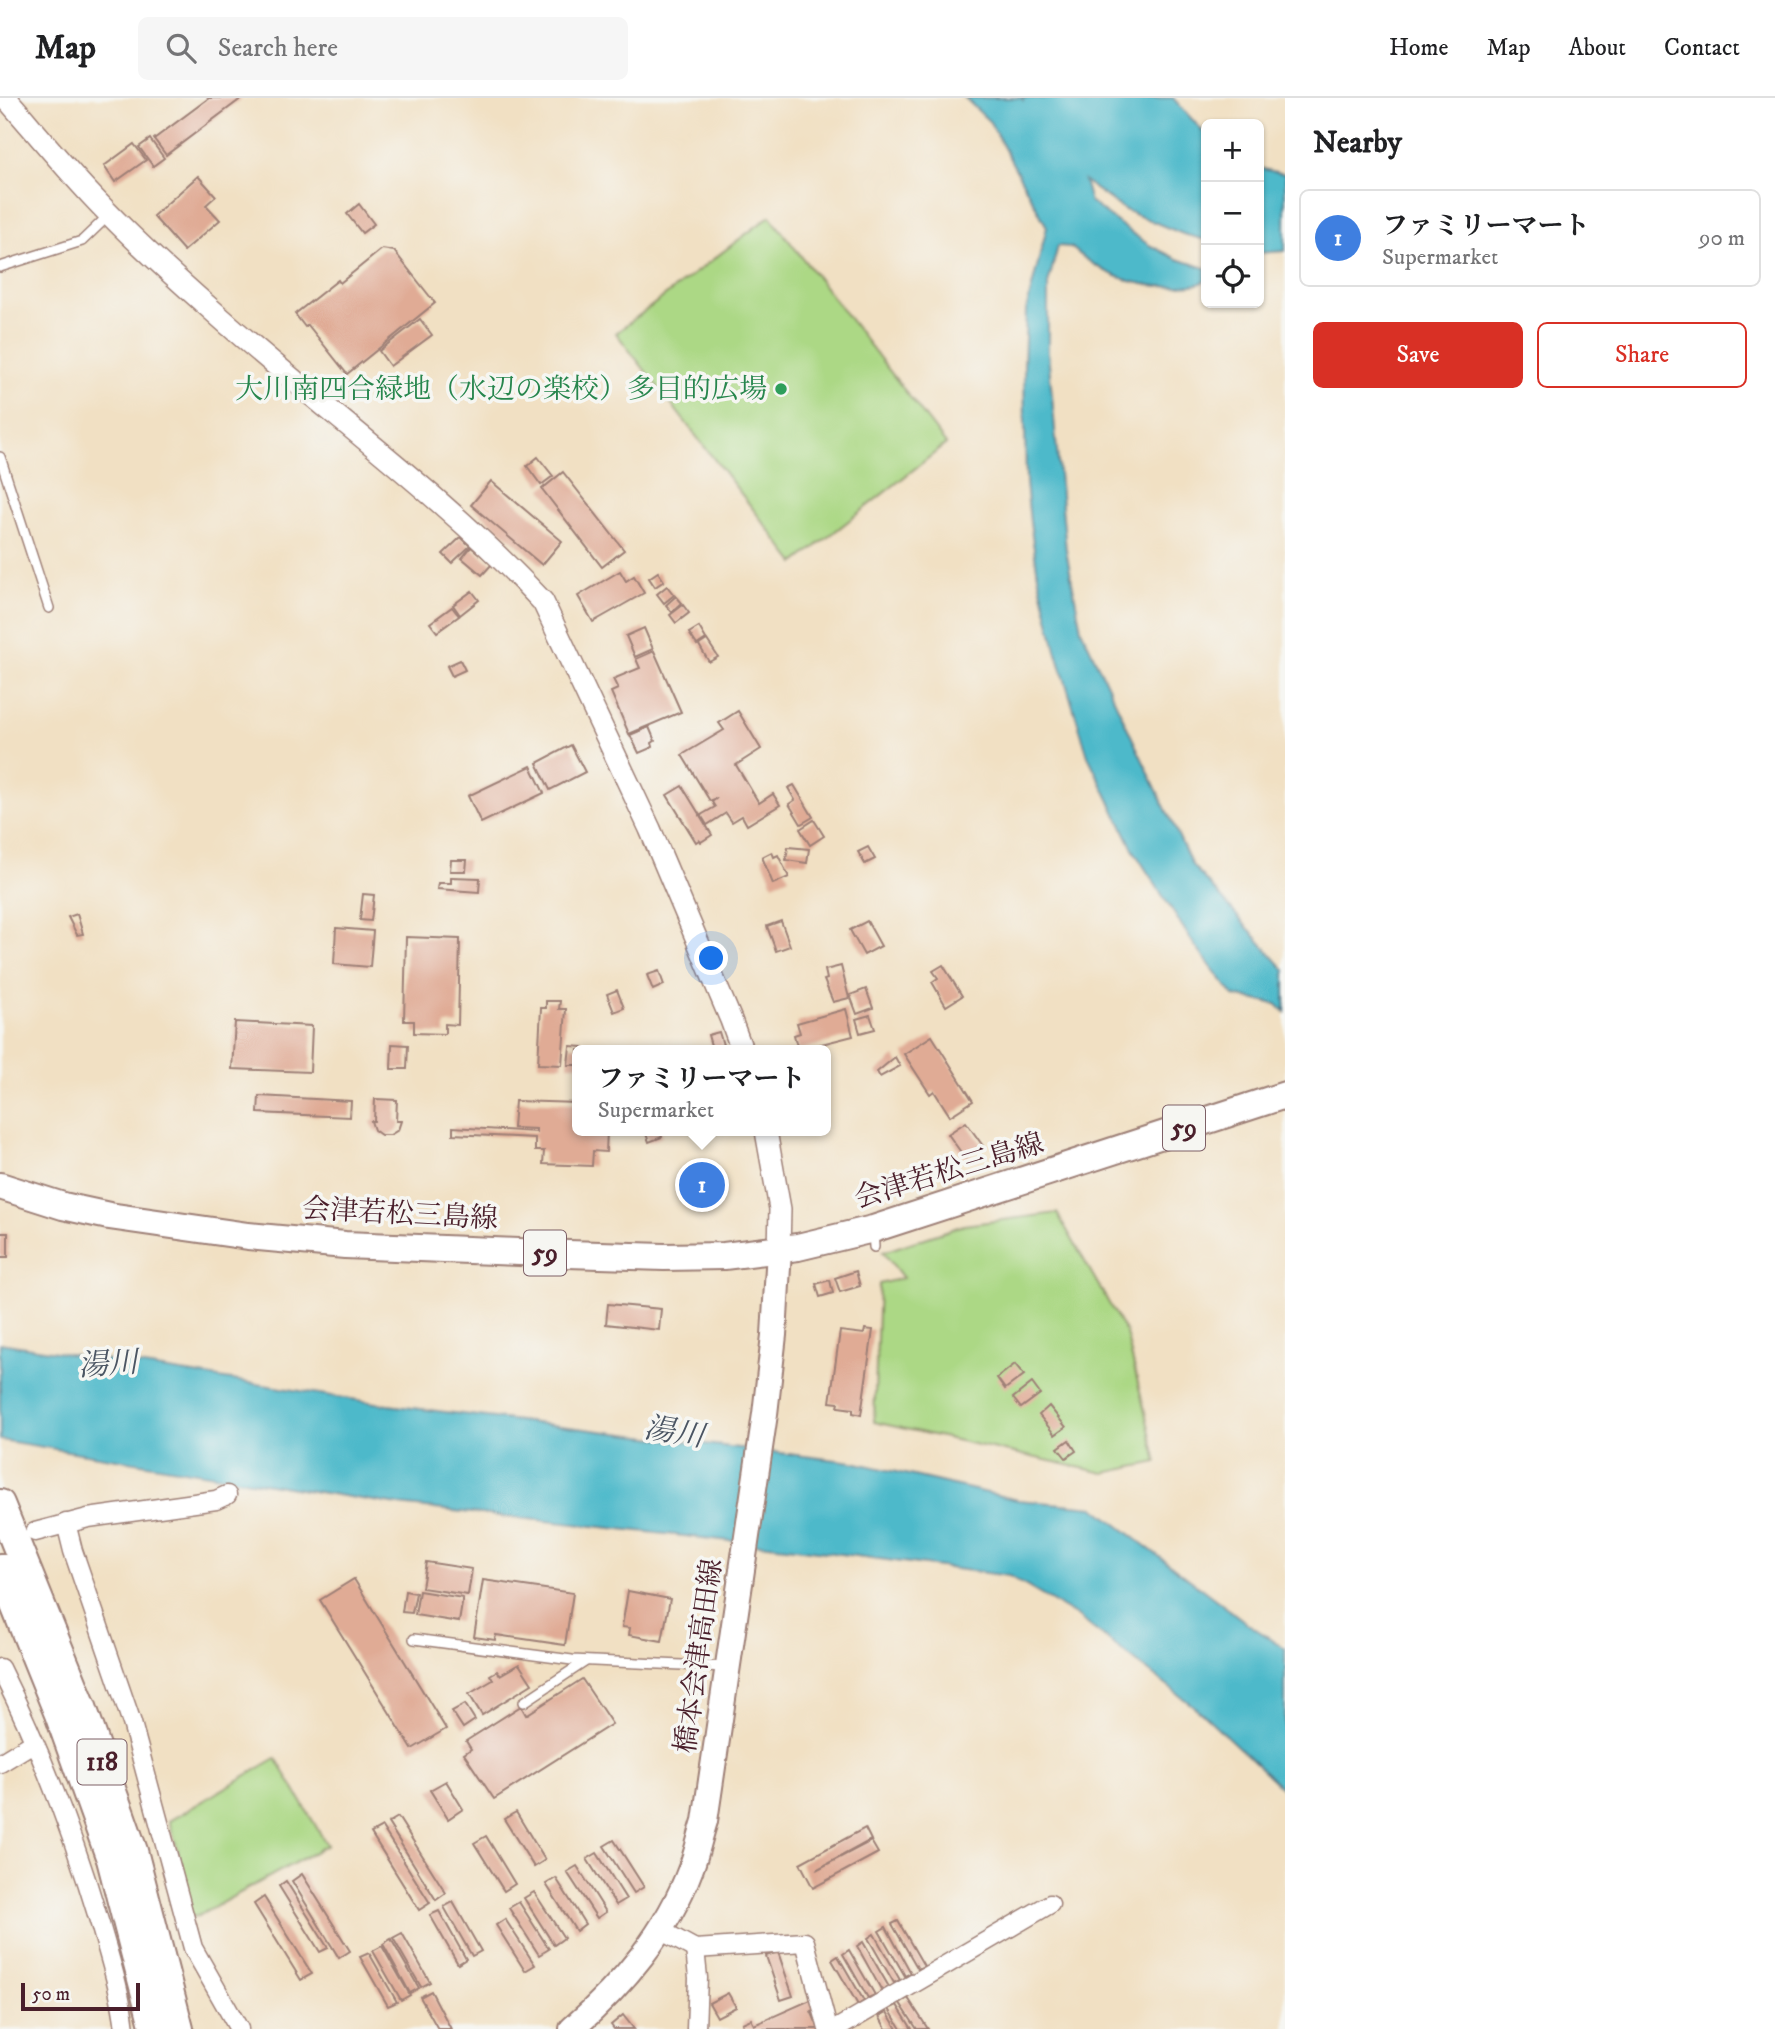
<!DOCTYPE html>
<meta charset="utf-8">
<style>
:root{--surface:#fff;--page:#f6f6f6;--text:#202124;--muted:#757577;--line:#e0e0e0;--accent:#d93025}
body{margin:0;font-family:"IM FELL DW Pica","Noto Serif JP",serif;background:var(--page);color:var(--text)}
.controls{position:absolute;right:21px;top:21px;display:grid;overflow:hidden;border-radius:10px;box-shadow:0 2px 5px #0004}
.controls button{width:63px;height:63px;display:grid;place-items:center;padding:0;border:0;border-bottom:2px solid var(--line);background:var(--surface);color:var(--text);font:35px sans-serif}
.scale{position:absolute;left:21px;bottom:18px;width:119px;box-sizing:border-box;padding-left:7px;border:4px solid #4a1f2b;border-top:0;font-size:19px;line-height:24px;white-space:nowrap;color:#4a1f2b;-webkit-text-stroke:5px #f6f6f2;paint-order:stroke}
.you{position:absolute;left:712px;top:861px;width:24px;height:24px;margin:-18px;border:5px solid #fff;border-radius:50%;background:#1a73e8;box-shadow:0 0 0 10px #1a73e833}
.badge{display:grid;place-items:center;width:46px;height:46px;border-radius:50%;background:var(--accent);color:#fff;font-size:23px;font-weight:700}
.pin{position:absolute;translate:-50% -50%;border:4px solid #fff;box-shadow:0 2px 7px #0006}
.popup{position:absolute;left:572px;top:947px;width:259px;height:91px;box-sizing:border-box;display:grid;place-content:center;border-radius:10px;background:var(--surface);filter:drop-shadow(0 2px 5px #0005);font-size:23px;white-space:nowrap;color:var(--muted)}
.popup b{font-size:26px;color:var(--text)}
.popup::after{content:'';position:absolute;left:50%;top:100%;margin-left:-14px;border:14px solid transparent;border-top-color:var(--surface)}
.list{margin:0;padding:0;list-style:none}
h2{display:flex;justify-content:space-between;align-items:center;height:91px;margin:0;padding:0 28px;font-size:30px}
h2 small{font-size:23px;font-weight:400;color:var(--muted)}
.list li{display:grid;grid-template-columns:46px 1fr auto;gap:21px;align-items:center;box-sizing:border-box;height:98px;margin:0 14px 14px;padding:0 14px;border:2px solid var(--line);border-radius:10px}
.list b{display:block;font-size:26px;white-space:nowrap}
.list p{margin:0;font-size:23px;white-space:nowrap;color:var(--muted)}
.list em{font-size:23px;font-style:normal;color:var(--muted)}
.actions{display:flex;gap:14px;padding:21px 28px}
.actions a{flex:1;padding:16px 0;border:2px solid var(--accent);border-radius:10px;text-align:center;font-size:24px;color:var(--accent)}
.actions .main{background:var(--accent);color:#fff}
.icon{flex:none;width:38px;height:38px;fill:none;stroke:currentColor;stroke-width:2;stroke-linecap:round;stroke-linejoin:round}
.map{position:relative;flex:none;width:1285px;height:1931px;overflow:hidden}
header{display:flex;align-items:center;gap:42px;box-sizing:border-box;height:98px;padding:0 35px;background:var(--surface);border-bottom:2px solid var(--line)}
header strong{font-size:33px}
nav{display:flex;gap:38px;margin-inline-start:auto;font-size:24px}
.search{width:490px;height:63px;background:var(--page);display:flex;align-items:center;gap:18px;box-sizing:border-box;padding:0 24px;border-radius:10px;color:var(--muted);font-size:26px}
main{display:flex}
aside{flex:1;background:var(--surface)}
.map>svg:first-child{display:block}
.green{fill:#acd885;stroke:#7b7c58;stroke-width:2}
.water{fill:#4eb9ca;stroke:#4c6c7a;stroke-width:2}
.building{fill:#e0ab95}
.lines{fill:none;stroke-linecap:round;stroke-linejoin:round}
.service-casing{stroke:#9e8077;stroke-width:12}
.minor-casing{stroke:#9e8077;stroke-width:21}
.tertiary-casing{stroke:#9e8077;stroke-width:24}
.secondary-casing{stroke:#9e8077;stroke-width:28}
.primary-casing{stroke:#9e8077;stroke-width:30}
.trunk-casing{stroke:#9e8077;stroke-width:32}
.service{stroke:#fff;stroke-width:9}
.minor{stroke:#fff;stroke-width:18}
.tertiary{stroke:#fff;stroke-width:21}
.secondary{stroke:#fff;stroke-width:24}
.primary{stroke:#fff;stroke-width:26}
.trunk{stroke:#fff;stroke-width:28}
.leisure-dot{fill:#2e9e5b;stroke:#f6f6f2;stroke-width:2.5}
.labels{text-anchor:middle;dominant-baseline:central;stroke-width:7;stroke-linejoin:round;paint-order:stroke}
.shield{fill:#f6f6f2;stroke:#7e6067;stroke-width:2}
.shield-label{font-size:26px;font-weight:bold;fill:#4a1f2b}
.leisure-label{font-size:28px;fill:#27864d;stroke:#f6f6f2;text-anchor:end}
.street-label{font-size:28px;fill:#4a1f2b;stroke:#f6f6f2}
.water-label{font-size:30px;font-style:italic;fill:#4b5563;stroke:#f6f6f2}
</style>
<header>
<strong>Map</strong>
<div class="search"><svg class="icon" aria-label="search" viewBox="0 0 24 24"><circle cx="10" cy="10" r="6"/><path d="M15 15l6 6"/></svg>Search here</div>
<nav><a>Home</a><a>Map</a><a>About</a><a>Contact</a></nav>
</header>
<main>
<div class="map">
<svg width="1285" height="1931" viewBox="0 0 1285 1931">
<rect width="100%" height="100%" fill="#f6f6f2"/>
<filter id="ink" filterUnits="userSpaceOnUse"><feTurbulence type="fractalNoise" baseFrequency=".0143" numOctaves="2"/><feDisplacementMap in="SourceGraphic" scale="14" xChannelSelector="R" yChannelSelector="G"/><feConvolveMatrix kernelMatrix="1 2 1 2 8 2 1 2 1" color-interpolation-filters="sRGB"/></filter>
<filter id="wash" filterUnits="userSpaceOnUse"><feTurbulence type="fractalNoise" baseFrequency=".00686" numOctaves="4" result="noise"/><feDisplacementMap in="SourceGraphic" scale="28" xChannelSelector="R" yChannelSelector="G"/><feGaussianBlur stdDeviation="1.57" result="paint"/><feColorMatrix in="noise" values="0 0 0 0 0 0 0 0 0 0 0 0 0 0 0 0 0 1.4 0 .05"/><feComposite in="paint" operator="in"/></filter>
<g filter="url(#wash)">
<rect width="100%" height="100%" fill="#f1e0c3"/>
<g class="green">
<polygon points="770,118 946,346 795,465 616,235"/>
<polygon points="1057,1115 1126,1235 1157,1364 1104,1375 874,1324 879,1186 903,1180 883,1154 964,1127"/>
<polygon points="276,1660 327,1747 198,1818 190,1819 178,1753 169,1723"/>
</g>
<g class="water">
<path d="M965,0H1021L1023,2V0H1173L1206,37V142L1183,136L1125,112L1084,83L1090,104L1129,133L1149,147L1177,161L1206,170V182C1198,188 1190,187 1180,188C1138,191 1102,177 1071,149L1058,148L1048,186V254L1066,452L1081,531L1192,767L1285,872V914L1276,906L1234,898L1195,848L1134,753L1088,658L1056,552L1038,477L1030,424L1026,385L1024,268L1026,213L1047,129L990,24Z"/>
<polygon points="1259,70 1285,76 1285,153 1259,155"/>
<polygon points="0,1245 388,1307 853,1364 1018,1402 1094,1409 1248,1526 1285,1550 1285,1693 1201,1614 1077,1518 1009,1478 795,1450 398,1407 0,1342"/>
</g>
<g id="blocks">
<g class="building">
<polygon points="209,0 242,0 166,57 154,41"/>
<polygon points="150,41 164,60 153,68 139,49"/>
<polygon points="134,46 146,62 115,84 104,68"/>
<polygon points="198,78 216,98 206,107 220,122 184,153 153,118"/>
<polygon points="359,106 374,126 362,135 347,116"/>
<polygon points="382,151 394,153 435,205 347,276 308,227 305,229 295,216 338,182 340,185"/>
<polygon points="420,221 432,237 390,268 379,253"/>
<polygon points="538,359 553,378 541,387 527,368"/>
<polygon points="563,374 624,452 602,469 542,391"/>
<polygon points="491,383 562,443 542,467 471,407"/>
<polygon points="461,439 470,448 452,465 443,456"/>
<polygon points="471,449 492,466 482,477 462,460"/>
<polygon points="620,473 626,483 634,478 644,495 593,524 578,498"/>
<polygon points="658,474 664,483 655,489 649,480"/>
<polygon points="667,488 674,497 664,505 657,496"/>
<polygon points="472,493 479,502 460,517 453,507"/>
<polygon points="676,498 682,505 672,514 666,507"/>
<polygon points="683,507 689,515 676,525 670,517"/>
<polygon points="452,509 459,518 437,534 430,525"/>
<polygon points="699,529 706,541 697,547 689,535"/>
<polygon points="644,530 653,551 635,559 626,538"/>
<polygon points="707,542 718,559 709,564 699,547"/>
<polygon points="654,553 681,614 629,636 611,594 618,591 613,581 640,570 636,561"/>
<polygon points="460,562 465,572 452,578 447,568"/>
<polygon points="738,613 761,651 736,667 759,705 773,696 780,707 747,727 742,718 732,724 726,715 707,727 701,717 715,709 712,704 717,700 710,703 682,657 724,632 719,625"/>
<polygon points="649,629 655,643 652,645 653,649 639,655 630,637"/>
<polygon points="571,647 585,674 550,692 537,665"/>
<polygon points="531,668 544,695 481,725 468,698"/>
<polygon points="794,687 813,719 801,726 789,706 795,702 788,690"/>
<polygon points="682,688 712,737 701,744 699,742 696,744 667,697"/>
<polygon points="814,722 824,738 810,747 800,731"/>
<polygon points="788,749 809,751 807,765 786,762"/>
<polygon points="868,749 875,761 865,766 858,754"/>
<polygon points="772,754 774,759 778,757 789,779 773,786 762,759"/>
<polygon points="451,762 467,762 466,773 450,773"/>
<polygon points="451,779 480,780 479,794 437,791 438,785 451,785"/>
<polygon points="363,796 374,797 371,823 360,822"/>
<polygon points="77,816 83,836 77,837 68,819"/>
<polygon points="781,823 790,848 776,853 767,828"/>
<polygon points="867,823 881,848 864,857 850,832"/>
<polygon points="336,830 373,833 370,869 334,866"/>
<polygon points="406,839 460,841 458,927 445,926 445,936 414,935 414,923 404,923"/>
<polygon points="943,867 962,898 946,908 932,884 938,880 933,873"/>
<polygon points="841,868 849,900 833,904 824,882 827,881 825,872"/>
<polygon points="659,873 664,887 653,892 647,877"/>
<polygon points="866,891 873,910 857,916 850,897"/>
<polygon points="617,892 624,910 614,914 607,896"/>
<polygon points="546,903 560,903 559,911 566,911 562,967 538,966 541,910 546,910"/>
<polygon points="846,911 853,938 798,952 794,937 800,935 797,925"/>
<polygon points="870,917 875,931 860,935 856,921"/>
<polygon points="235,924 312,928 310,974 232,971"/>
<polygon points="719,934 723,947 712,951 708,937"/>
<polygon points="932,938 973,1003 950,1018 934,993 930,996 904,956"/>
<polygon points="392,946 408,947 407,971 391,971"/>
<polygon points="570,948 583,949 582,952 578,952 578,967 568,967"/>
<polygon points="895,959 900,968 880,979 877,974"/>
<polygon points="259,998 351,1003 350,1019 258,1015"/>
<polygon points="375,1001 397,1002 396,1023 401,1023 398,1032 390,1037 381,1037 374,1032 371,1023 374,1023"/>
<polygon points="515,1003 578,1005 578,1033 607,1033 606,1054 593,1053 592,1068 543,1066 544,1053 535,1053 535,1040 453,1036 453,1029 536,1034 536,1031 513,1030"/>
<polygon points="966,1024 983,1048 965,1060 948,1036"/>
<polygon points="645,1033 660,1033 662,1039 649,1044"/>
<polygon points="714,1068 724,1094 687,1107 679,1081"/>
<rect x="0" y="1135" width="8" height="24"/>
<polygon points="856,1173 860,1188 840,1194 835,1180"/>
<polygon points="830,1182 833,1195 820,1199 816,1186"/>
<polygon points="608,1206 661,1211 659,1232 606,1226"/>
<polygon points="865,1231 873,1232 861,1317 853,1315 853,1311 838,1309 839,1305 830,1304 840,1233 864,1236"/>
<polygon points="1015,1266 1024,1277 1005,1291 997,1280"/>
<polygon points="1032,1285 1040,1296 1021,1310 1013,1300"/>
<polygon points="1049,1308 1066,1329 1055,1337 1039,1317"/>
<polygon points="1069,1342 1076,1353 1066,1360 1058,1350"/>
<polygon points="426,1464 472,1471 468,1497 422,1490"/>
<polygon points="354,1481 446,1631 412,1651 320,1502"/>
<polygon points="483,1482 573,1495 565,1547 496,1537 495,1542 474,1539"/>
<polygon points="405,1493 416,1495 412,1515 402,1514"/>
<polygon points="419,1493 463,1500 459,1524 415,1517"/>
<polygon points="628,1493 670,1501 662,1543 629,1537 630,1530 622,1529"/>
<polygon points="519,1566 532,1586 482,1617 469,1596 493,1582 490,1577 497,1573 500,1577"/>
<polygon points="582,1581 612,1626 494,1701 464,1656 471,1651 466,1643 521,1608 526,1617"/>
<polygon points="465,1606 475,1622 463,1630 452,1613"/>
<polygon points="446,1683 463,1711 448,1721 430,1692"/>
<polygon points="516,1714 545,1762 534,1769 504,1721"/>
<polygon points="398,1719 446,1795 436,1802 388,1725"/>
<polygon points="382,1729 430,1805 419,1812 371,1735"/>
<polygon points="865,1730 871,1742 816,1772 871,1743 878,1755 813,1790 800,1765"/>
<polygon points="486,1738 515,1786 504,1793 474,1745"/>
<polygon points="614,1742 644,1789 634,1795 604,1748"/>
<polygon points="597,1755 626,1801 616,1807 587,1761"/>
<polygon points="577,1768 606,1814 597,1820 567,1774"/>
<polygon points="302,1776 350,1853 339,1860 292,1783"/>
<polygon points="556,1780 585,1826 576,1833 546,1786"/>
<polygon points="286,1783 328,1850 320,1854 279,1788"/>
<polygon points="534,1794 564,1840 554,1847 524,1800"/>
<polygon points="264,1799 312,1876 301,1882 254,1806"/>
<polygon points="453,1804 481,1853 472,1858 444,1809"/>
<polygon points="519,1804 549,1851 539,1857 509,1810"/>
<polygon points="439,1813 466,1861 458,1866 430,1817"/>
<polygon points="505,1821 535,1867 525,1873 496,1827"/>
<polygon points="898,1823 924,1868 918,1871 892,1826"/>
<polygon points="886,1829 911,1875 905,1878 879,1833"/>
<polygon points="402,1835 430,1884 421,1889 393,1840"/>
<polygon points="874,1836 900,1882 894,1885 868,1840"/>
<polygon points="391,1841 419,1890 410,1895 383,1846"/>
<polygon points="863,1844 889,1889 882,1893 857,1848"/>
<polygon points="382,1848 410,1897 401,1902 373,1853"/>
<polygon points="849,1852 875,1897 868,1900 843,1856"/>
<polygon points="778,1854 793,1898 781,1902 766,1858"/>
<polygon points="369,1855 397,1904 388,1908 360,1859"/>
<polygon points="838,1858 864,1903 858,1907 832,1862"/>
<polygon points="431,1893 451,1931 438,1931 420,1899"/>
<polygon points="728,1895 736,1909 717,1919 709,1905"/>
<polygon points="815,1900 819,1909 811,1913 819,1931 744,1931 742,1925 751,1921 754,1927"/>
<polygon points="908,1900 928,1931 917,1931 900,1905"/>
<polygon points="897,1907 912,1931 901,1931 889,1911"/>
<polygon points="887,1914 897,1931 886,1931 879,1918"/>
<polygon points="623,1917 634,1931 614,1931 611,1927"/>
</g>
</g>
</g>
<g filter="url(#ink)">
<use href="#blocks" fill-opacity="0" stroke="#9e8077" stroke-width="2"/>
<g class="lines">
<defs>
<g id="service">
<polyline points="0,169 82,143 109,117"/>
<polyline points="0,359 49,510"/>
<polyline points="873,1133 874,1149"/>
<polyline points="414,1541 572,1562 726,1569"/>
<polyline points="524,1604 586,1563"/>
</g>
<g id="minor">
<polyline points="66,1425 73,1453 132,1625 193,1850 239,1931"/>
<polyline points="35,1434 88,1420 216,1402 227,1397"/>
<path d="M0,1570C41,1652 74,1739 100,1826C110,1861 121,1895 125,1931"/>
<polyline points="0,1665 33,1645"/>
<polyline points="660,1832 695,1851 805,1844 828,1931"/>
<polyline points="695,1851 698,1880 696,1931"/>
<polyline points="836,1931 1050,1806"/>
</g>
<g id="tertiary">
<path d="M6,0C34,32 61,65 90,96C128,137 171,176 213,213C322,311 443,396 543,504L650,731L731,922L742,952"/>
<polyline points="766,1033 780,1111 779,1152"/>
</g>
<path id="secondary" d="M572,1931C623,1886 667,1835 691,1770C697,1755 700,1738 705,1723L765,1316L774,1237L779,1152"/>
<polyline id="primary" points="0,1088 63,1108 109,1118 248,1138 345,1147 568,1156 664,1159 724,1158 798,1149 873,1131 1285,997"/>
<g id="trunk">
<polyline points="0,1406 82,1609 133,1753 179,1931"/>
<polyline points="0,1470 59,1616 111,1761 155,1931"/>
</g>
</defs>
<use href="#service" class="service-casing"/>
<use href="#minor" class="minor-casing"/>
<use href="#tertiary" class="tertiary-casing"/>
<use href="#secondary" class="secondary-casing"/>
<use href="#primary" class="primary-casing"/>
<use href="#trunk" class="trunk-casing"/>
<use href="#service" class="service"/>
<use href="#minor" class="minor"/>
<use href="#tertiary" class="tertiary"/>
<use href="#secondary" class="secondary"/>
<use href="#primary" class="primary"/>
<use href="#trunk" class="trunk"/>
</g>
</g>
<circle class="leisure-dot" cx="781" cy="291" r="7"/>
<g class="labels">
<g class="shield">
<rect x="1163" y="1007.5" width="42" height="45" rx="5"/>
<rect x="524" y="1132.5" width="42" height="45" rx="5"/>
<rect x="77.5" y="1641.5" width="49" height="45" rx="5"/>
</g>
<g class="shield-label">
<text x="1184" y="1030">59</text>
<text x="545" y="1155">59</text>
<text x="102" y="1664">118</text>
</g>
<g class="leisure-label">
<text x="767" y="291">大川南四合緑地（水辺の楽校）多目的広場</text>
</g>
<g class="street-label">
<text transform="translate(949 1073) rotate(-17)">会津若松三島線</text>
<text transform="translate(400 1116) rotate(3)">会津若松三島線</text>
<text transform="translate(699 1558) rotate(-82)">橋本会津高田線</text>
</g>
<g class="water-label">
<text transform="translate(108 1267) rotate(-4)">湯川</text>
<text transform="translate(674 1335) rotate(9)">湯川</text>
</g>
</g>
</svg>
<div class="controls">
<button>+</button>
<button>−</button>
<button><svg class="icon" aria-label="locate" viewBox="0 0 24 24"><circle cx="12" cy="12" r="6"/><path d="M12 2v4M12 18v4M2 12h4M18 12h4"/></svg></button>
</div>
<div class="scale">50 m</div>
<div class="you"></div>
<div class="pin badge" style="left:702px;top:1087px;background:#3f7fe0">1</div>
<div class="popup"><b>ファミリーマート</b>Supermarket</div>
</div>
<aside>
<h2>Nearby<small></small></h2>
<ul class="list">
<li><span class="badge" style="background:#3f7fe0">1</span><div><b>ファミリーマート</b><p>Supermarket</p></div><em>90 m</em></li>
</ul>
<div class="actions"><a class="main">Save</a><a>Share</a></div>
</aside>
</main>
